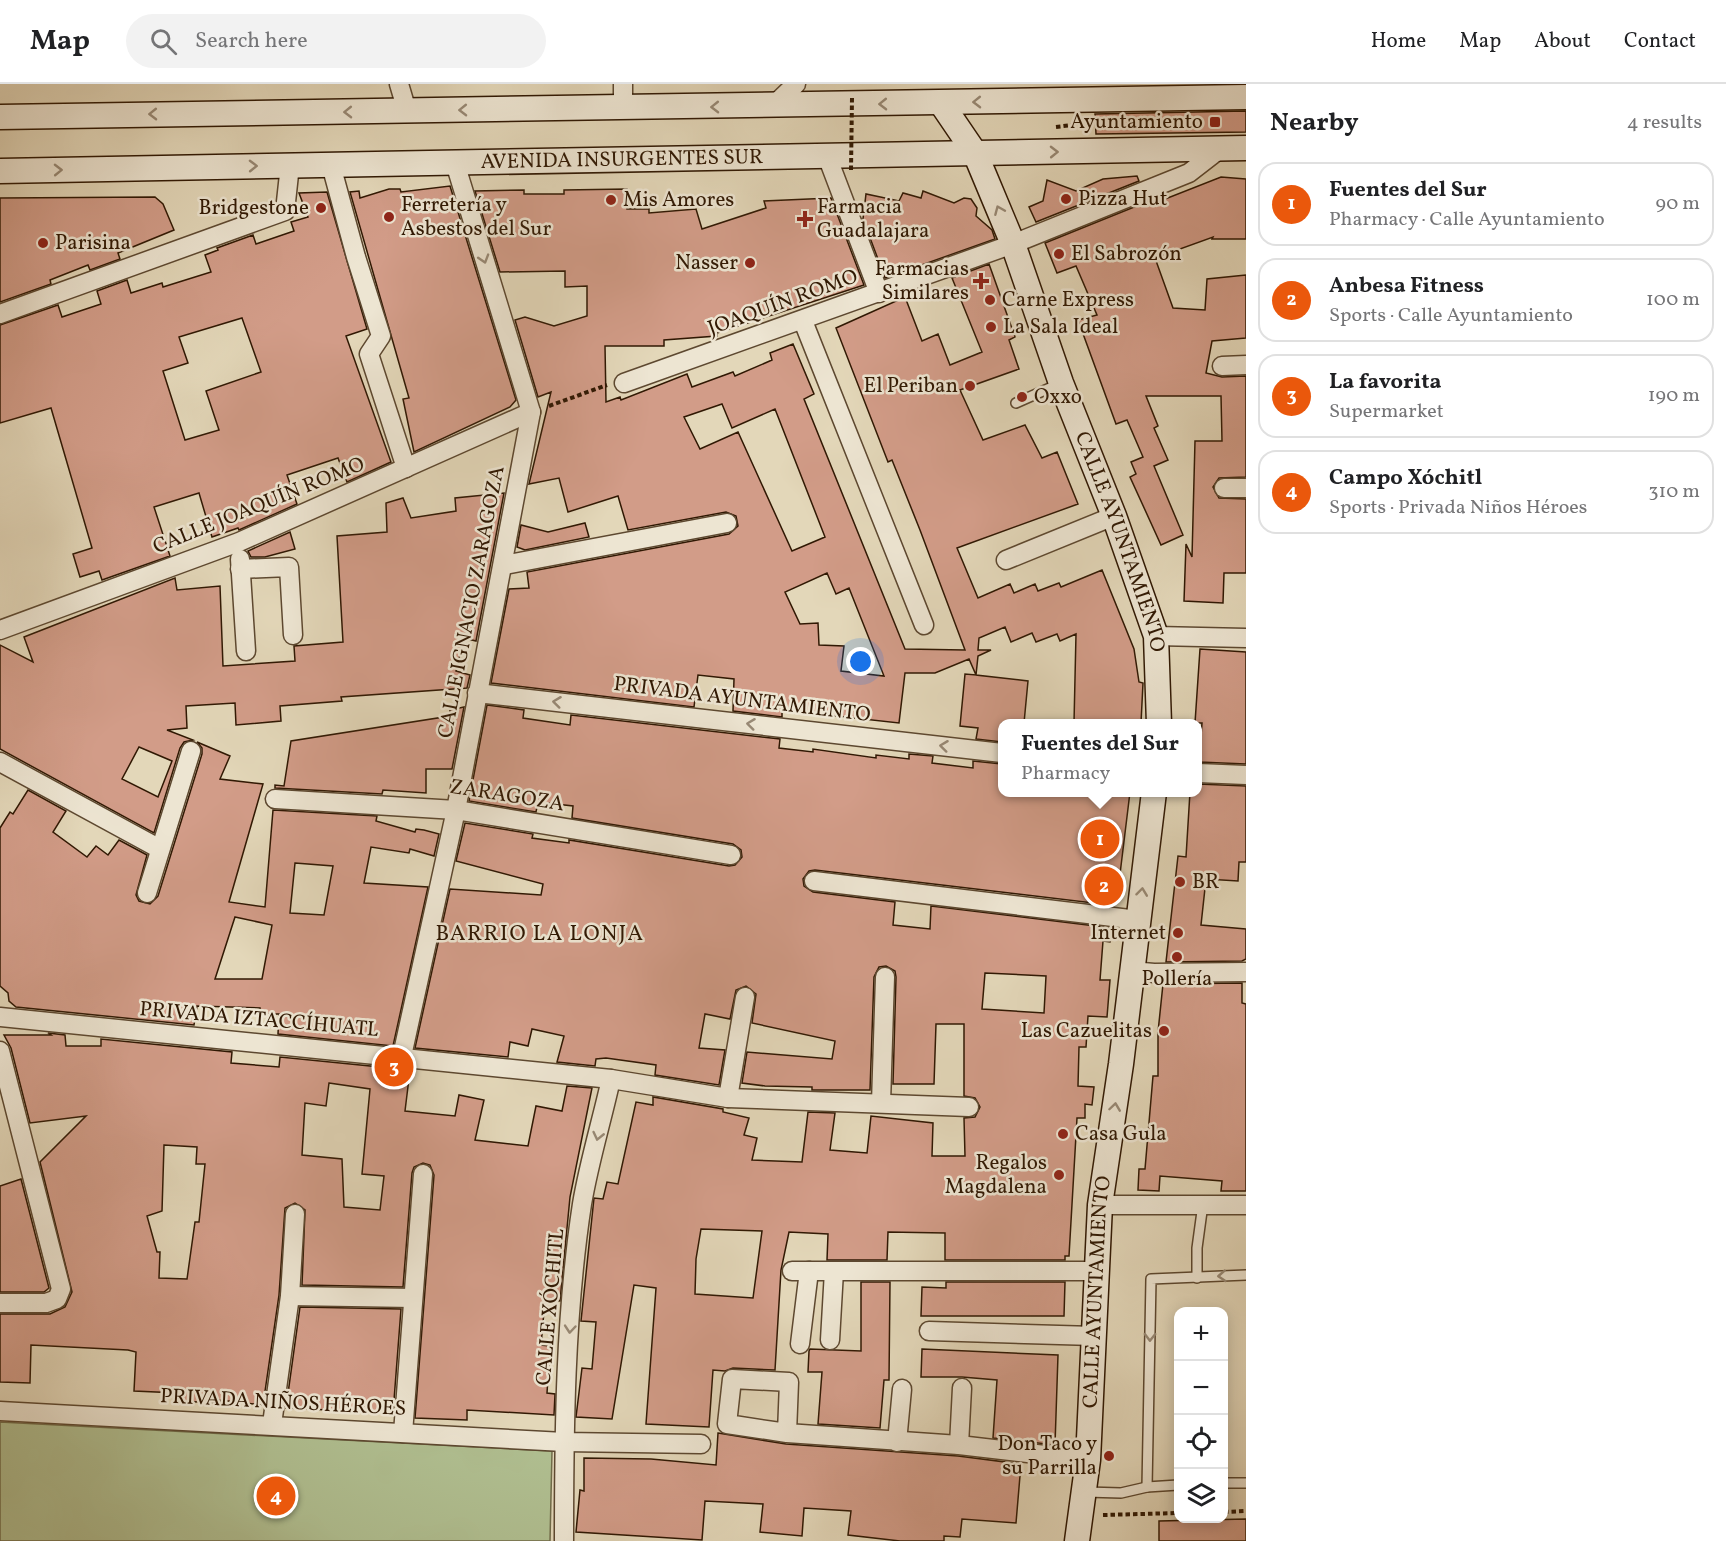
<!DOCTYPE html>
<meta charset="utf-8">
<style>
:root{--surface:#fff;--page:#f2f2f2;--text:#202124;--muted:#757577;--line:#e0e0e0;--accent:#ea580c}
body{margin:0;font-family:Vollkorn,serif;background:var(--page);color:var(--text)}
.controls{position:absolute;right:18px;bottom:18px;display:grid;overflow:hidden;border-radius:12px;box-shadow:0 3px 15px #0003}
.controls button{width:54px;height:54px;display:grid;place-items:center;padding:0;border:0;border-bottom:2px solid var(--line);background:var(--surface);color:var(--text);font:30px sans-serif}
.you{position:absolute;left:861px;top:578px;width:21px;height:21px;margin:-15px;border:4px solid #fff;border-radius:50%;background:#1a73e8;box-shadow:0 0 0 9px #1a73e833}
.badge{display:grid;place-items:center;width:39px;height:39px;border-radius:50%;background:var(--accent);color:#fff;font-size:20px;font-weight:700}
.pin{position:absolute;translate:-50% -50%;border:3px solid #fff;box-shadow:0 2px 6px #0006}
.popup{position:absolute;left:998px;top:635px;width:204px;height:78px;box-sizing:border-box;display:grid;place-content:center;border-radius:12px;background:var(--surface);filter:drop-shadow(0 2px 4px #0005);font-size:20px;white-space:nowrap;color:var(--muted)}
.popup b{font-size:22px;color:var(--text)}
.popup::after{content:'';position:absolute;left:50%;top:100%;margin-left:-12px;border:12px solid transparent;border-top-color:var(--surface)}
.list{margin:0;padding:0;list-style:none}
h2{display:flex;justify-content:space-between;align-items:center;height:78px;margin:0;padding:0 24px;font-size:26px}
h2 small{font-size:20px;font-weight:400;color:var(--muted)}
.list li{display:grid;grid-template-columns:39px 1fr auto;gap:18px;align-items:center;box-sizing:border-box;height:84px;margin:0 12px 12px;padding:0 12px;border:2px solid var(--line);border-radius:18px}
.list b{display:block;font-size:22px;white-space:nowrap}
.list p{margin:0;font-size:20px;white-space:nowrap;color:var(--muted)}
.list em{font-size:20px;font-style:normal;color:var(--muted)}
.icon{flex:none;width:33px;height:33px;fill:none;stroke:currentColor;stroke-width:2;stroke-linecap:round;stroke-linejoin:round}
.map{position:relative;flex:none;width:1246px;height:1457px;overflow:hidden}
header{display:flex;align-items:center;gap:36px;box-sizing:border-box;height:84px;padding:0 30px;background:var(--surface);border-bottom:2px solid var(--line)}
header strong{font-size:28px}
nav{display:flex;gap:33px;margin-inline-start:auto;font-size:21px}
.search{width:420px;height:54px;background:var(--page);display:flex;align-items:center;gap:15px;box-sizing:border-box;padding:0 21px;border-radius:33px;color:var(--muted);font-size:22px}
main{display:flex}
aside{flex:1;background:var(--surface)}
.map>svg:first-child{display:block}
.green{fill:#b0bf91;stroke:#706c4a;stroke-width:1.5}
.building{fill:#d29c88;stroke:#301803;stroke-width:1.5;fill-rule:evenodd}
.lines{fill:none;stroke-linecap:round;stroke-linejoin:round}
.lane-casing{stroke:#5d4830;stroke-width:12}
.street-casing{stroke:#5d4830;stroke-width:21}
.secondary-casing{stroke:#301803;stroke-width:27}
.path{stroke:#301803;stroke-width:4;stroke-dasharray:4.5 3;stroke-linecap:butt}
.lane{stroke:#ede5d2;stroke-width:9}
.street{stroke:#ede5d2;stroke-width:18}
.secondary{stroke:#ede5d2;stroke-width:24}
.path-bridge{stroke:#301803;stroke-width:4;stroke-dasharray:4.5 3;stroke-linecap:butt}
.oneway{stroke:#988975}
.poi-dot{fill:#8f2418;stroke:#ede5d2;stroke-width:2}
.labels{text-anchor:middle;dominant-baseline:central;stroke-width:5;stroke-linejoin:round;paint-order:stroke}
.poi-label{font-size:21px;fill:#301803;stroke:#ede5d2;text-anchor:start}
.street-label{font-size:21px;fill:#301803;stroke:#ede5d2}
.neighbourhood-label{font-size:22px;letter-spacing:1.5px;fill:#301803;stroke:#ede5d2}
</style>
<header>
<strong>Map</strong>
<div class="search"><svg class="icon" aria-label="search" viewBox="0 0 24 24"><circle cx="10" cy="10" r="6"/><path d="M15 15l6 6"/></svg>Search here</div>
<nav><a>Home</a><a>Map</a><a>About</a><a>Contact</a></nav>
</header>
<main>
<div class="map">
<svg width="1246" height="1457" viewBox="0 0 1246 1457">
<rect width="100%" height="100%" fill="#e3d7b9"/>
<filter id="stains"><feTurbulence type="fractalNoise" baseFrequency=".00333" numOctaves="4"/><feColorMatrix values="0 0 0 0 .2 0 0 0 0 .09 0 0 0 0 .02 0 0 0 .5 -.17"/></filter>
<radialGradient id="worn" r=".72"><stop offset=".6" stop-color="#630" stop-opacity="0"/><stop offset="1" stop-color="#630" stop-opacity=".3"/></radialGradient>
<polygon class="green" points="0,1338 552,1367 550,1457 0,1457"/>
<g class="building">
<polygon points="1246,27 1246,48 1096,50 1095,30"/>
<polygon points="1137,92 1139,97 1036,138 1029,123 1043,117 1047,96 1076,107 1103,95"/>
<polygon points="1221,93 1246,95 1246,155 1212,155 1213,153 1155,174 1173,224 1205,226 1207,195 1246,191 1246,254 1212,257 1206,289 1222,293 1246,292 1246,393 1219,394 1213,403 1219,414 1246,415 1246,489 1224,489 1223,519 1184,517 1186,460 1192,473 1195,357 1222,357 1221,312 1146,312 1158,342 1154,344 1168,376 1154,382 1183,451 1161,461 1130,393 1136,390 1131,378 1143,373 1127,336 1116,340 1078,236 1097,231 1076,182 1057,189 1045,159 1149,117 1150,121"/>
<polygon points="450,102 516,316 510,323 414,368 403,315 409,314 350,108 359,107 360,114 389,105 400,105 401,108"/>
<path d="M627,105V125H649V129L696,125L702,145L766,124L764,117L831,114L864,201L717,249V252L664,256V262H605L606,318L620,313L621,316L687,290L692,303L733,288L735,292L772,276L770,269L793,260L814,310L804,315L905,565L965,566L920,446L892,376L888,378L836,244L905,213L922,257L938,250L950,281L982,268L952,194L989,180L1015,253L1009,256L1019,285L960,306L983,356L1025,341L1042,374L1057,368L1078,420L957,464L978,514L1010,500L1014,509L1035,500L1038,507L1059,499L1061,503L1102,486L1134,565L1139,598L1143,599L1141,639H1074L1076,550L1060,557L1057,550L1036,558L1032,549L1011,558L1005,543L979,554L978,566H991L978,572L976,591L1028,597L1024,639H1002V658L976,655L978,644L960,642L965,590L976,591L969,575L935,589H905L899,639L782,626V633L733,627L734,595L698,591L694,623L491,599L509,505L529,504L527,488L729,450L738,442L736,432L726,428L628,446L618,412L568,428L559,394L529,400L551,308L538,313L515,236L525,233L554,242L587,232V202L565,203V187L500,188L475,107L524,106V110H564V106ZM722,320L732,344L775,325L825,453L792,467L738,348L700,365L684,333ZM827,489L836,510L849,504L884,592L841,587L844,562L819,561L818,539L800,540L785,508Z"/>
<polygon points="923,107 954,119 964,114 971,115 977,124 976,132 992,146 995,155 885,194 863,135 866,110 899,117 903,109 921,114"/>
<path d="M327,108L367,245L346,252L391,378L347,398L338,374L287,391L297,420L239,446L238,444L212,453L199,409L154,423L170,472L102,496L99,487L80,493L73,470L92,464L51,324L0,339V241L58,221L62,233L101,220L97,207L127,196L131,209L162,199L163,203L211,188L205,171L218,166L217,164L253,151L256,160L294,147L291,138L308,133L299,109ZM242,234L261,288L206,307L219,346L185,356L163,287L188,279L179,253Z"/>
<polygon points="155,113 163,120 174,146 118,169 120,175 90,186 88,181 50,196 51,200 0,218 0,114"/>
<path d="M504,409L476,557L464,554L456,587L470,591L467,604L341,613L342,617L280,622L281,637L236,641L235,619L186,622L187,644L167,646L193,656L184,658L180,664L154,749L0,665V561L33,578L24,553L175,494L177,506L220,502L223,582L295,577L294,562L343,558L337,452L387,448L386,419L403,414L411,434L456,427L455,414ZM139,663L172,677L158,713L122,695Z"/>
<polygon points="585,439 589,453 525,466 517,463 521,441 548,448"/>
<polygon points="290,448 295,465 265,473 251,473 248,467"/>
<polygon points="1200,565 1246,568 1246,680 1199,678 1202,639 1195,639"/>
<path d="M487,621L524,626L523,634L570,641L571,631L780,655L779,664L813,668V665L876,674V671L909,675V670L933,672L932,679L973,684V677L1002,680V708H1130L1120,790H1114L1110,821L815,786L809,787L803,795L804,802L813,808L895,818L893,841L930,845L931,822L1112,844L1110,858L1103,857L1100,896H1110L1107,933L1088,932L1086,963H1079L1078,1002L1094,1003L1092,1021L1085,1020V1034H1077L1069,1172H1065V1176H945V1149L888,1148L887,1176H827L828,1150L789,1148L781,1186L775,1286L733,1284L725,1287L713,1286L709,1343L646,1340L656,1204L634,1201L612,1335L576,1333L582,1284L592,1285L596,1238L581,1237L594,1114L603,1115L607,1098L618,1100L636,1018L653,1021V1013L723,1025V1028L749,1034L744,1051L757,1054L752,1076L802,1078L808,1028L835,1029L830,1066L867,1069L871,1032L933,1039L932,1072H965L964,1034L975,1033L980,1023L975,1014L964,1012V940H936L934,1000H893L896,893L895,887L886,882L879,883L874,893L870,1006H812V1003L765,1002L742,999L747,968L832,975L835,957L752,939L756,910L746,902L736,906L730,935L705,930L699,964L725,966L719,1001L655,991L656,981L606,974L596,975L595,982L557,978L564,952L532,945L528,962L510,958L508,973L415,964L450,805L541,811L543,800L456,777L465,739L533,750L532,754L569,759V756L729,782L735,781L742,773L741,766L733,760L572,734L573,722L538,718L536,728L469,717ZM985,889L1046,892L1044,929L982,925ZM701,1145L762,1147L753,1214L695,1210L696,1175Z"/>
<polygon points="464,623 452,685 426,685 426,709 383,706 382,710 275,704 275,701 284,702 291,657 450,632 450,626"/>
<path d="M197,658L230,672L220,695L263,700L229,818L265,823L273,726L377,732L376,737L415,748L416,745L424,746L439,750L434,772L410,765L409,769L371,763L364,799L428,803L393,962L278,950L279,930H260V924L197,922L194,941L16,923L9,917L8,909L0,902V744L10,728L13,730L28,706L66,727L53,748L87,773L96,762L108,771L119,756L147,771L136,811L139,817L150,820L158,812L202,670V664ZM295,779L333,782L324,831L290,829ZM235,833L272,841L262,895H215Z"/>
<polygon points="1198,700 1246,702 1246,778 1239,778 1238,797 1206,795 1201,841 1246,845 1246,875 1242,877 1166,878 1178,772 1186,773 1190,708 1197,708"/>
<polygon points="1242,899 1242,919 1246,920 1246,1107 1221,1107 1222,1097 1160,1092 1159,1107 1138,1106 1139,1085 1145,1085 1153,992 1158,992 1158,948 1163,900"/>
<path d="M48,949L65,951L66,962H101V955L232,968L231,979L279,983L280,973L410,986L405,1027L455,1032L459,1011L484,1016L475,1056L528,1062L536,1022L562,1027L567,1002L592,1004L570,1113L560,1217L545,1216L541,1261L550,1262L547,1309L555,1310L554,1331L467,1326V1336L415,1334L434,1091L430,1081L423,1079L414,1083L412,1089L403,1203L302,1201L305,1126L295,1119L285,1124L279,1211L263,1321L220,1316V1319L178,1317V1309L134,1307L136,1268L128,1266L31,1261L30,1299L0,1298V1230H50L65,1223L72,1208L40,1078L86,1032L30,1039L11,964L4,951H51ZM329,999L370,1005L362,1090L384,1092L380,1126L344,1123L342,1075L302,1071L305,1019L326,1022ZM164,1061L197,1063L196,1080H205L199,1138H195L187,1195L159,1194L160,1168H157L147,1132L162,1127Z"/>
<polygon points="21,1095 49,1204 44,1208 0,1208 0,1102"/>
<polygon points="861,1198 890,1198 889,1296 884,1296 880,1344 818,1340 822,1288 808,1288 809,1267 810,1265 861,1267"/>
<polygon points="946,1198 1065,1198 1064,1232 921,1232 922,1203 946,1204"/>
<polygon points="300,1223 401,1225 393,1329 286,1324"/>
<polygon points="922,1265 1058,1271 1055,1361 993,1354 997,1296 962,1293 921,1293"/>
<polygon points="718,1349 786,1360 958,1372 1021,1380 1016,1439 962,1435 960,1453 944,1452 944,1457 900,1457 848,1451 851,1427 804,1424 802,1452 760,1448 763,1420 705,1417 702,1456 576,1448 580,1406 584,1407 584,1374 651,1375 716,1381"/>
<polygon points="1246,1435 1246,1457 1159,1457 1159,1437"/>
</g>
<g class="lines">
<defs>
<g id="lane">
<polyline points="1016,319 1061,299"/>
<polyline points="1197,1194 1197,1164 1203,1120"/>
<polyline points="1224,1399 1246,1399"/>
<polyline points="1147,1403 1151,1195 1246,1191"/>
<polyline points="1086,1408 1121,1409 1147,1403 1178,1401"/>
</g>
<g id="street">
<polyline points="399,0 407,27"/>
<polyline points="773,22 796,0"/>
<polyline points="623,24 623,0"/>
<polyline points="827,72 879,209"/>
<polyline points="331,81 356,173 381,252 369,270 406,384"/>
<polyline points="0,230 285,127 290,81"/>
<polyline points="803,237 924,541"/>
<polyline points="1222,282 1246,281"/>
<polyline points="624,299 1013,160 1189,89 1220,65"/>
<polyline points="1224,404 1246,404"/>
<polyline points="240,475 246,567"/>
<polyline points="1006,476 1114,432"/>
<polyline points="504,481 727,439"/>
<polyline points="240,485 289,483 293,551"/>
<polyline points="0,546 239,458 531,328"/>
<polyline points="1156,552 1246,554"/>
<polyline points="477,609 1002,669"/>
<polyline points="0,678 160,765"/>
<polyline points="1198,689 1246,691"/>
<polyline points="275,715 456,726 731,771"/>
<polyline points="814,797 1138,836"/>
<polyline points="147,809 191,667"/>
<polyline points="1131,887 1154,889 1246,888"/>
<polyline points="0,933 611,995 728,1014 969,1023"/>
<polyline points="0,967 61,1205 57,1215 46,1219 0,1219"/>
<polyline points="402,972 456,726 531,328 455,79"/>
<polyline points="728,1014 745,913"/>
<polyline points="881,1019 885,893"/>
<polyline points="1100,1121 1246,1121"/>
<polyline points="792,1187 1097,1187"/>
<polyline points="290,1212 413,1214"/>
<polyline points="929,1247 1094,1252"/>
<polyline points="830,1256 834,1187"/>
<polyline points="800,1260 809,1187"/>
<polyline points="0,1327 564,1358 701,1360"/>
<polyline points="272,1340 290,1212 295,1130"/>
<polyline points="403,1349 423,1090"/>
<polyline points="787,1349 789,1298 732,1295 727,1340 787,1349 959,1361 1088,1376"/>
<polyline points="897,1358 902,1305"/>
<polyline points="959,1361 962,1304"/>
<path d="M564,1457C564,1345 565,1231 582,1120C589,1078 602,1036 611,995"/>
</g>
<g id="secondary">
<path id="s1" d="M941,19L975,69L1013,160L1061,299L1114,432L1156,552L1159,640"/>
<polyline points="0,33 1246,13"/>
<path id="s2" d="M0,87L1246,64"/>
<path id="s3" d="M1077,1457L1088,1376L1100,1121L1121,980L1154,708"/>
</g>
</defs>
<use href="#lane" class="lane-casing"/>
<use href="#street" class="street-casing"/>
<use href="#secondary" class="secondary-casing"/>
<g class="path">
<polyline points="1056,43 1081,40"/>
<polyline points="549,322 607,301"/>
<polyline points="1224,1428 1246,1427"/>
<polyline points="1103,1431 1178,1429"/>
</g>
<use href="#lane" class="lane"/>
<use href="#street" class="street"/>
<use href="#secondary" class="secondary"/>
<polyline class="path-bridge" points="851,86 852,14"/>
</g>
<defs><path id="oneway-chevron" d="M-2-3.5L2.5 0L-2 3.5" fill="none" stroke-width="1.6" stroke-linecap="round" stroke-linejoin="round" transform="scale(1.5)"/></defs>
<g class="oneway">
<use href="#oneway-chevron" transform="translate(977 18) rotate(179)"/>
<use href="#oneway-chevron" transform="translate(883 20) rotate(179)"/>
<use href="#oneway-chevron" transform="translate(715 23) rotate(179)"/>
<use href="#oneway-chevron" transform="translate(463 26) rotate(179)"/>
<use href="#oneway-chevron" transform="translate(348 28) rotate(179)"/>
<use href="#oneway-chevron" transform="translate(153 30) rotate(179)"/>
<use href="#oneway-chevron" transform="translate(1054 68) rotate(-1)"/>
<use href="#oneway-chevron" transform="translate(253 82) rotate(-1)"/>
<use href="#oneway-chevron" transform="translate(58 86) rotate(-1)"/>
<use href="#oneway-chevron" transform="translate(999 126) rotate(-113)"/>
<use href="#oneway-chevron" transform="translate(484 175) rotate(73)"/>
<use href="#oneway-chevron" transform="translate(557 618) rotate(-173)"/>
<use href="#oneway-chevron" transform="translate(751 640) rotate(-173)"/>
<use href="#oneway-chevron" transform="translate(944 662) rotate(-173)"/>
<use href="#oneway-chevron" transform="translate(1142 808) rotate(-83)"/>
<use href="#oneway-chevron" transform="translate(1115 1023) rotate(-82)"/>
<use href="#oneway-chevron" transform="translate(598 1052) rotate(103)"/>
<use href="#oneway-chevron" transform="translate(1222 1192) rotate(176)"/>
<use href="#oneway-chevron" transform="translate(570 1245) rotate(95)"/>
<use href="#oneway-chevron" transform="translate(1150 1253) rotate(91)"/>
</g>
<g class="poi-dot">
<rect x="1209" y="32" width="12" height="12" rx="3"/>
<circle cx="1066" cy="115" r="6"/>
<circle cx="611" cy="116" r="6"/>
<circle cx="321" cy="124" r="6"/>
<circle cx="389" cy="133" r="6"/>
<path d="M802 126h6v6h6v6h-6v6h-6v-6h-6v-6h6z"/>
<circle cx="43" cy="159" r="6"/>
<circle cx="1059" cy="170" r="6"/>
<circle cx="750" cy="179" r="6"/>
<path d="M978 188h6v6h6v6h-6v6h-6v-6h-6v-6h6z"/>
<circle cx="990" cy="216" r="6"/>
<circle cx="991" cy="243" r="6"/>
<circle cx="970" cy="302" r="6"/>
<circle cx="1022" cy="313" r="6"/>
<circle cx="1180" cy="798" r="6"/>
<circle cx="1178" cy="849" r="6"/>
<circle cx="1177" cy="873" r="6"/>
<circle cx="1164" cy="947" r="6"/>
<circle cx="1063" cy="1050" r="6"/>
<circle cx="1059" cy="1091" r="6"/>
<circle cx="1109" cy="1372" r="6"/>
</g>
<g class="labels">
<g class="poi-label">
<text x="1203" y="38" text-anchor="end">Ayuntamiento</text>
<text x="1078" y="115">Pizza Hut</text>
<text x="623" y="116">Mis Amores</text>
<text x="401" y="121">Ferretería y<tspan x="401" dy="24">Asbestos del Sur</tspan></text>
<text x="817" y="123">Farmacia<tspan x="817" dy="24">Guadalajara</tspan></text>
<text x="309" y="124" text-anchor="end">Bridgestone</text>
<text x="55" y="159">Parisina</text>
<text x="1071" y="170">El Sabrozón</text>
<text x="738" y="179" text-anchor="end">Nasser</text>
<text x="969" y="185" text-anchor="end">Farmacias<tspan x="969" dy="24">Similares</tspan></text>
<text x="1002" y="216">Carne Express</text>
<text x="1003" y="243">La Sala Ideal</text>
<text x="958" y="302" text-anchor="end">El Periban</text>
<text x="1034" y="313">Oxxo</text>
<text x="1192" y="798">BR</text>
<text x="1166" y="849" text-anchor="end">Internet</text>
<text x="1177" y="895" text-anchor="middle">Pollería</text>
<text x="1152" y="947" text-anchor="end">Las Cazuelitas</text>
<text x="1075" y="1050">Casa Gula</text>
<text x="1047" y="1079" text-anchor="end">Regalos<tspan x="1047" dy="24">Magdalena</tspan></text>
<text x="1097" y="1360" text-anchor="end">Don Taco y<tspan x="1097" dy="24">su Parrilla</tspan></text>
</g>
<g class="street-label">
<text stroke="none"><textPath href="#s2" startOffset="622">AVENIDA INSURGENTES SUR</textPath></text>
<text transform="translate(783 219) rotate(-20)">JOAQUÍN ROMO</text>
<text transform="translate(259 422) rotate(-22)">CALLE JOAQUÍN ROMO</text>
<text stroke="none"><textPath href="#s1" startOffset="476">CALLE AYUNTAMIENTO</textPath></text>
<text transform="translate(472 518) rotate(-79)">CALLE IGNACIO ZARAGOZA</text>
<text transform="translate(742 616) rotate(7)">PRIVADA AYUNTAMIENTO</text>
<text transform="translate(507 712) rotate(9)">ZARAGOZA</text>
<text transform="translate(259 936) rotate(5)">PRIVADA IZTACCÍHUATL</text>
<text stroke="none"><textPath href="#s3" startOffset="250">CALLE AYUNTAMIENTO</textPath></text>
<text transform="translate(551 1223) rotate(-85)">CALLE XÓCHITL</text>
<text transform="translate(283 1319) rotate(3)">PRIVADA NIÑOS HÉROES</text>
</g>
<g class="neighbourhood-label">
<text x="540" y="850">BARRIO LA LONJA</text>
</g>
</g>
<rect width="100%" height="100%" filter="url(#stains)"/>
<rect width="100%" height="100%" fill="url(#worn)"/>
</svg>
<div class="controls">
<button>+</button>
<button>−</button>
<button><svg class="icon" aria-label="locate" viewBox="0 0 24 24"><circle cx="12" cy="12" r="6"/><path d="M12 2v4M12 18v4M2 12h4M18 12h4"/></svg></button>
<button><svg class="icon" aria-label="layers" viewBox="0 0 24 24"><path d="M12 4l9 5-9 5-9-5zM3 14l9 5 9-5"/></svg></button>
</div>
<div class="you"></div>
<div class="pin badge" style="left:1100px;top:755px">1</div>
<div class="popup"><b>Fuentes del Sur</b>Pharmacy</div>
<div class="pin badge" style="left:1104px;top:802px">2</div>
<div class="pin badge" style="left:394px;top:983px">3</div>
<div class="pin badge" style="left:276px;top:1412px">4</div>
</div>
<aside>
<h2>Nearby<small>4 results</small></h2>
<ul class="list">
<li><span class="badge">1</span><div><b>Fuentes del Sur</b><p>Pharmacy · Calle Ayuntamiento</p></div><em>90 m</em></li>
<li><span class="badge">2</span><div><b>Anbesa Fitness</b><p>Sports · Calle Ayuntamiento</p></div><em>100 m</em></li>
<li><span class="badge">3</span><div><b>La favorita</b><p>Supermarket</p></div><em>190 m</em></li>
<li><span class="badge">4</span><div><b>Campo Xóchitl</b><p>Sports · Privada Niños Héroes</p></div><em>310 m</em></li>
</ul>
</aside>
</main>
